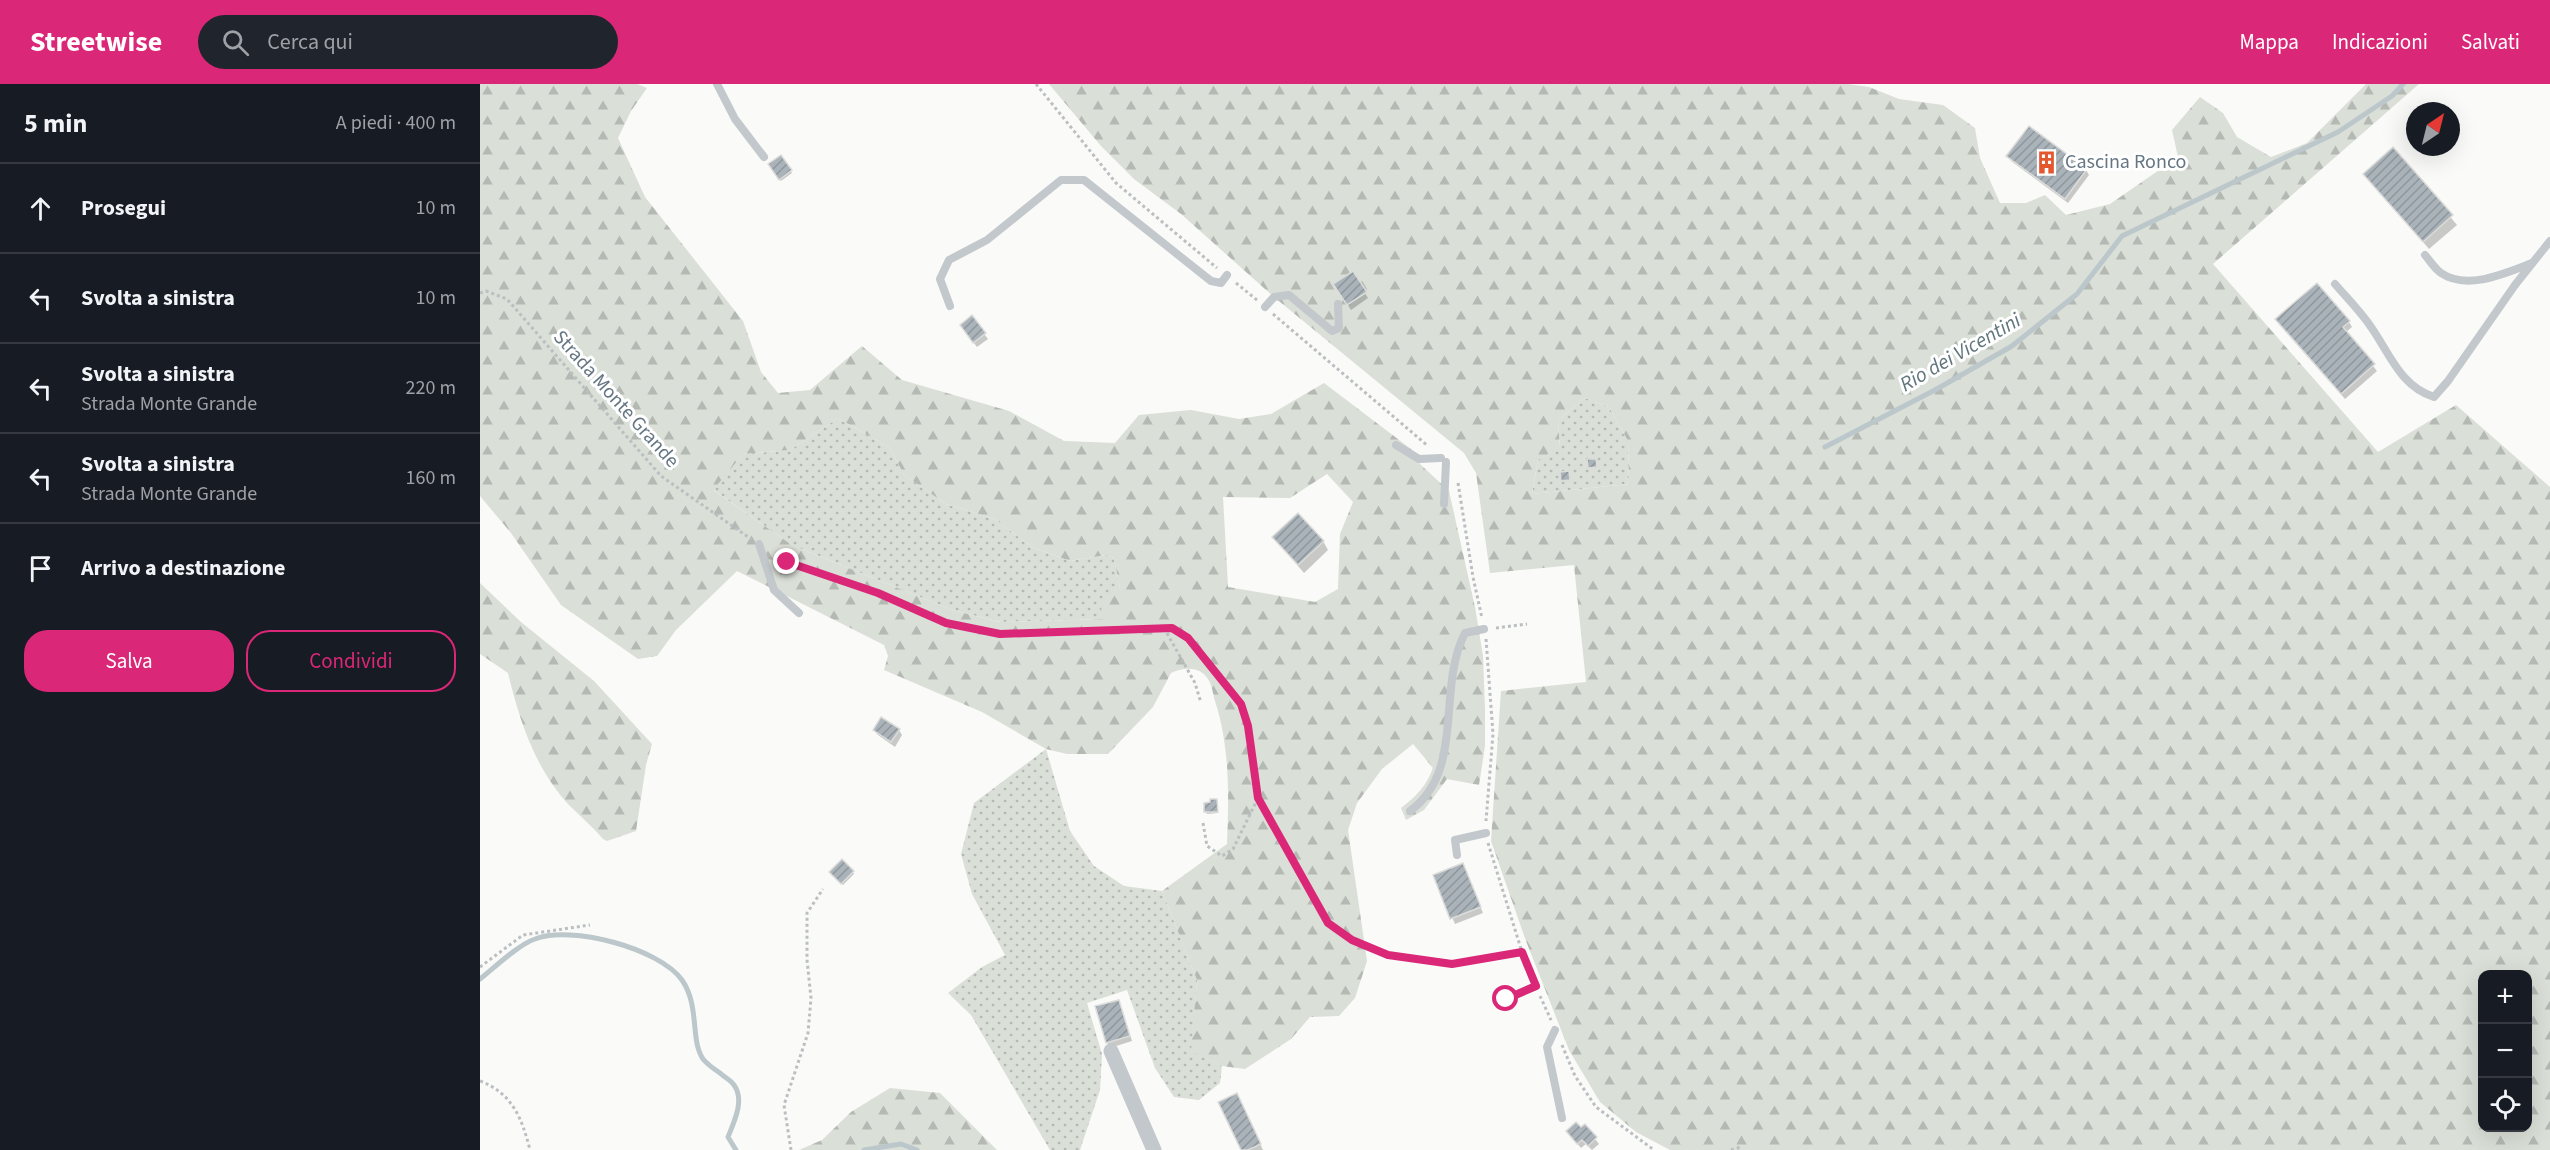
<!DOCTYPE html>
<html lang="it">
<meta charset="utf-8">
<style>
:root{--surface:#171b24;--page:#20242c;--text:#f1f3f6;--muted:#9ea1a6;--line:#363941;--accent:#db2777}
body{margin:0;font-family:"Source Sans 3",sans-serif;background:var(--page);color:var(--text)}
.controls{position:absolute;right:18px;bottom:18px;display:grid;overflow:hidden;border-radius:12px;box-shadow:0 6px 24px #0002}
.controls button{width:54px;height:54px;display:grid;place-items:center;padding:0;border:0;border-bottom:2px solid var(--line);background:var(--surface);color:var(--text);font:30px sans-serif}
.compass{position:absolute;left:1926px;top:18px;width:54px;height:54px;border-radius:50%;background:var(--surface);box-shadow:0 6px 24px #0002;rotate:35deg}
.stop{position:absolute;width:18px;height:18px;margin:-14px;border:4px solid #db2777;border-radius:50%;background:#fff}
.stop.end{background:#db2777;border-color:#fff;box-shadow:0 2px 6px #0008}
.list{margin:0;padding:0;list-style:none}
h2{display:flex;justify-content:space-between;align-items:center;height:78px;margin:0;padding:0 24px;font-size:26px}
h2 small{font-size:20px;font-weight:400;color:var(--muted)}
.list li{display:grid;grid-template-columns:39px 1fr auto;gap:18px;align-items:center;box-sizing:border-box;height:90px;padding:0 24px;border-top:2px solid var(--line)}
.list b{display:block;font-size:22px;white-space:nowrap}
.list p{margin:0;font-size:20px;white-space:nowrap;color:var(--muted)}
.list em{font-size:20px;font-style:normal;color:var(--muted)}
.actions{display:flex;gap:12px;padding:18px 24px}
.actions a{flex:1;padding:14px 0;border:2px solid var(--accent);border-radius:24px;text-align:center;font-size:21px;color:var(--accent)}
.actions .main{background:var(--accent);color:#fff}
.icon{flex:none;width:33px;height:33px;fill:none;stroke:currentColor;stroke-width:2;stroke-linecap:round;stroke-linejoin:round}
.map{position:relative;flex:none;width:2070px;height:1066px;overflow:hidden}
header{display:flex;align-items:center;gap:36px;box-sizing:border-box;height:84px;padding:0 30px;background:var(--accent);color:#fff}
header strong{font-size:28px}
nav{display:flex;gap:33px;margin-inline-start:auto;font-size:21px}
.search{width:420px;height:54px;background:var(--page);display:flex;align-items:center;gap:15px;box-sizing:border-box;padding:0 21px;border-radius:33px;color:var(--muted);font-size:22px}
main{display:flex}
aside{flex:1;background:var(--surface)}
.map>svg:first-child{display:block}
.grass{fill:url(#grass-dots)}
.forest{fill:url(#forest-firs);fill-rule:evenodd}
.shadow{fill:#0003}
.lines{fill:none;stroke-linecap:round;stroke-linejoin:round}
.stream{stroke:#bbc7cb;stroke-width:5}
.building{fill:url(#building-hatch);stroke:#dcdcda;stroke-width:1.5}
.path{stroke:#bbbfc2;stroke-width:3;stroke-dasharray:3 3;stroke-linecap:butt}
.lane{stroke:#c3c8cc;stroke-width:8}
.street{stroke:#c3c8cc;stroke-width:15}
.route{stroke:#db2777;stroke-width:8}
.labels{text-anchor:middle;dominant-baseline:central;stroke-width:6;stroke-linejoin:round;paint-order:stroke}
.poi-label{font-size:20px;fill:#657683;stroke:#fff;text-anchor:start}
.street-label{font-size:20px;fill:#657683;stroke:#fff}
.water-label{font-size:21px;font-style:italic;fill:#60757c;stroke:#fff}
</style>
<header>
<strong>Streetwise</strong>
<div class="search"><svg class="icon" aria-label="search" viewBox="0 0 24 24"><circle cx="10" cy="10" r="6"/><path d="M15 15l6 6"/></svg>Cerca qui</div>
<nav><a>Mappa</a><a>Indicazioni</a><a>Salvati</a></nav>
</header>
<main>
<aside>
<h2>5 min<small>A piedi · 400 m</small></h2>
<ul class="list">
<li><svg class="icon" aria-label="ahead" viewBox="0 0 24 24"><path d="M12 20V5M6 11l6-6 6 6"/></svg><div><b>Prosegui</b></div><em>10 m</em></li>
<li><svg class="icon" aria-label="left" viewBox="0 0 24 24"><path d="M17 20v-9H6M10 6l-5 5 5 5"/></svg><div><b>Svolta a sinistra</b></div><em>10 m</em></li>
<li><svg class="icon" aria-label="left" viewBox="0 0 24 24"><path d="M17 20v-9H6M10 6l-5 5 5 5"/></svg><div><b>Svolta a sinistra</b><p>Strada Monte Grande</p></div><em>220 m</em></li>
<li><svg class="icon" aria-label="left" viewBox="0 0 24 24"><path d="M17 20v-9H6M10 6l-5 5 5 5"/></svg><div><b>Svolta a sinistra</b><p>Strada Monte Grande</p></div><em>160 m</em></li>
<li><svg class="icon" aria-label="arrive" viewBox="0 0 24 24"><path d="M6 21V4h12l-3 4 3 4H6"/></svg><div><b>Arrivo a destinazione</b></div></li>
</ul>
<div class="actions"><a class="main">Salva</a><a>Condividi</a></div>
</aside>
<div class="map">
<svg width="2070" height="1066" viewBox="0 0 2070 1066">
<defs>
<pattern id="grass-dots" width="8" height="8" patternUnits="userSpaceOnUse" patternTransform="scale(1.5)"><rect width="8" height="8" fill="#dadfd7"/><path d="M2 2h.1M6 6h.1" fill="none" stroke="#b4b9b4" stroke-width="1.8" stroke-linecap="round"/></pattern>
<pattern id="forest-firs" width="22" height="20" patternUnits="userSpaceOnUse" patternTransform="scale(1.5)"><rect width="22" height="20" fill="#dadfd7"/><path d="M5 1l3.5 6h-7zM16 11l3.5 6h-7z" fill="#b4b9b4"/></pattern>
<pattern id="building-hatch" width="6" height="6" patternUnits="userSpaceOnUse" patternTransform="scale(1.5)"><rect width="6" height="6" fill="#aab3b9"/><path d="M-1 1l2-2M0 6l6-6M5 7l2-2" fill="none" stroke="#8e969c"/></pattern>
</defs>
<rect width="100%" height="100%" fill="#fafaf8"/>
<g class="grass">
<polygon points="1105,314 1129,323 1148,357 1149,400 1052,410 1058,376 1080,362 1078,336"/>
<polygon points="358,334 410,364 424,391 466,420 515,435 552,463 590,477 626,471 634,474 640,504 628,535 521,538 472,526 312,461 232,405 263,370 310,366"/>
<polygon points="566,665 590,747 614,782 644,802 682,807 717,896 712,967 742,982 740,999 719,1016 694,1013 675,984 647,906 607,919 622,970 620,1006 600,1066 570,1066 491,931 468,909 502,883 525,871 492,810 481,770 494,719"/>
</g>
<g class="forest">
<path d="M0,0H157L167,4L151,27L138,54L165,113L263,237L281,288L298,309L330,306L382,262L422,296L529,327L584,357L635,359L659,331L711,326L759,335L791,330L844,299L931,365L940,380L969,407L995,523L1003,572L1005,625V662L999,701L967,695L944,726L926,736L921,724C937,712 946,702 953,684L933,660L902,685L877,719L868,746L887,877L875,914L859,932L830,933L811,955L765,985L742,982L711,967L717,896L682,807L747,760C749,712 750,663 735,617C733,610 732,601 728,595C720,582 703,583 691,589L673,623L628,670H587L566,665L502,628L404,586L408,572L404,561L257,487L196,546L177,572L158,575L81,521L31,449L0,412ZM358,334L410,364L424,391L466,420L515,435L552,463L590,477L626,471L634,474L640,504L627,510L621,525L628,535L520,538L472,526L312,461L233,406L263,370L310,366ZM847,390L873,418L860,450L858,505L835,518L748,503L743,413L810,414Z"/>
<path d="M569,0H1368L1389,3L1419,15L1463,21L1495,44L1500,74L1520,119H1546L1565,111L1586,131L1630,120L1698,73L1692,46L1720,13L1743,29L1757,53L1791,73L1827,59L1886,0H1939L1733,180L1898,368L1976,321L2070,403V1066H1190L1156,1048L1120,1018L1089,966L1046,857L1011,757L1021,607L1106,598L1094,481L1010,489L996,389L984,369L794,213L701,130L654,95L621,62ZM1105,314L1129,323L1148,357L1149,400L1052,410L1058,376L1080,363L1078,336ZM2002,890H2048V1044H2002Z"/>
<path d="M0,499L41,538L114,597L172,660L166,681L156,747L127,757L123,755C113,743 101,733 90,722C55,685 40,638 28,589L0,570Z"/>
<polygon points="410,1004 460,1009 517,1066 319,1066 342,1056 371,1028"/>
</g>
<g class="shadow">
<polygon points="1913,65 1977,141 1949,165 1885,90"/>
<polygon points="1528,72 1606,86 1609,91 1588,119 1531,77"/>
<polygon points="300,73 312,89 301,97 290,81"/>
<polygon points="872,189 888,214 871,226 855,200"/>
<polygon points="492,234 508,255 497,263 485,247"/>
<polygon points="1869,238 1872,243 1866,248 1897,287 1865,315 1800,240"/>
<polygon points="794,454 843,457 848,466 824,489"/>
<polygon points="394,646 419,646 422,651 415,663 398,651"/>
<polygon points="737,717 738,729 727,730 726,728"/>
<polygon points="983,781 1003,829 975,840 955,792"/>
<polygon points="373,788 374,790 363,801 352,790"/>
<polygon points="639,917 652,957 630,964 627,958"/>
<polygon points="760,1016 783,1066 763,1066"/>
<polygon points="1105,1042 1119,1060 1112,1066 1106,1060 1101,1064 1091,1052"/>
</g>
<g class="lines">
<g class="stream">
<polyline points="1345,363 1455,306 1532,262 1597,210 1642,152 1858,48 1912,12 1923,0"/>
<path d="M0,895C15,883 38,861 55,855C91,841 179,864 202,896C220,922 210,956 223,975C227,980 234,985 240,989C244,993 251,996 254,1001C265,1016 254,1038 248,1053L256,1066"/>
<polyline points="384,1066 421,1060 437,1066"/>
</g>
</g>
<g class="building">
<polygon points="1549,42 1607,85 1585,115 1526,72"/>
<polygon points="1913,63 1973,131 1943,158 1883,90"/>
<polygon points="301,71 312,86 299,96 288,80"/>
<polygon points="873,187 887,208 867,221 853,200"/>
<polygon points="1837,199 1870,237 1863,243 1895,280 1861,310 1795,235"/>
<polygon points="492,231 506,249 493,259 480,241"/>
<polygon points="1107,375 1116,375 1117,383 1108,384"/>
<polygon points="1089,387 1090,396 1081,397 1080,388"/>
<polygon points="818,429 844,457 818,481 792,453"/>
<polygon points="401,633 420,645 411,658 393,646"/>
<polygon points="730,715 737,715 738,728 724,728 724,719 730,718"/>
<polygon points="362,775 374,787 361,800 349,788"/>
<polygon points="983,779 1001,823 970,835 953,791"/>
<polygon points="639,916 650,952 626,959 615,922"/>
<polygon points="757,1009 781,1060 768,1066 761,1066 738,1018"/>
<polygon points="1096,1038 1101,1043 1105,1040 1117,1053 1108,1062 1102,1056 1097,1060 1086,1047"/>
</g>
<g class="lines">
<g class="path">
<polyline points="556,0 636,99 737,184"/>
<polyline points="756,199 777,216"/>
<polyline points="0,209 6,207 27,215 181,392 271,455"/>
<polyline points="793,230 948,362"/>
<polyline points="978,399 993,493 1002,534"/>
<polyline points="296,472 307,478 397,509 466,539 521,550 692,544 708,554 761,620 768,642 778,714 848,839 872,856 908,871 972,880 1042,868"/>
<polyline points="684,544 715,599 721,619"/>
<polyline points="1016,544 1047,540"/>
<polyline points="1006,555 1013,650 1006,737"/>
<polyline points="723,739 727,762 742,772 753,765 778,714"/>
<polyline points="1008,759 1042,868 1052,892"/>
<polyline points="0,883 43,851 110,841"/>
<polyline points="1060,912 1071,936"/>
<polyline points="1082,961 1095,992 1116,1023 1174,1066"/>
<path d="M0,997C32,1009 42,1034 50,1066"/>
<polyline points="311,1066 304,1021 328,949 331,914 327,876 327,829 343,805"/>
<polyline points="1251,1066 1261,1063"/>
</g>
<g class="lane">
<polyline points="237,0 255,35 284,73"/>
<path d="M1945,171C1950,177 1955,185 1961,189C1987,207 2026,189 2052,179"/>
<path d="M1855,200C1867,214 1881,228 1891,243C1910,270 1920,302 1954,313L1968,297L2035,201L2070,157"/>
<polyline points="470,222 460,195 469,176 507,156 581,96 604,96 731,197 741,199 747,191"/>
<polyline points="785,223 794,213 809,211 852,247 859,244 858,220"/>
<polyline points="916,361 939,375 961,374"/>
<polyline points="964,420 966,378"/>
<polyline points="279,460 294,506 319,529"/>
<path d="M930,727C986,686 956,605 985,549L1004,545"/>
<polyline points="977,771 975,756 1006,749"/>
<polyline points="1026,915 1056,902"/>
<polyline points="1075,946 1067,963 1082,1034"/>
</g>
<polyline class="street" points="631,967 674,1066"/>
</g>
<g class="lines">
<polyline class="route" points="307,478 398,509 466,539 520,550 692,544 708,554 761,620 768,642 778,714 848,839 872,856 908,871 972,880 1042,868 1056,902 1026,915"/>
</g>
<defs>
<symbol id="building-bare" viewBox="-9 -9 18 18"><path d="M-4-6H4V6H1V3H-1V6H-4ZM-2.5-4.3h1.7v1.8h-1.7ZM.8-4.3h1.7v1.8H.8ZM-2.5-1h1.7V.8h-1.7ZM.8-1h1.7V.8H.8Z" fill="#e4572e" stroke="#fff" stroke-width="2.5" paint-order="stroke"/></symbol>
</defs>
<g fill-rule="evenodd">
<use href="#building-bare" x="1550" y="62" width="33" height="33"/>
</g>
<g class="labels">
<g class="poi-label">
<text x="1585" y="78">Cascina Ronco</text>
</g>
<g class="street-label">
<text transform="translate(136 315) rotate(48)">Strada Monte Grande</text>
</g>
<g class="water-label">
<text transform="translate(1480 268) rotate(-30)">Rio dei Vicentini</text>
</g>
</g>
</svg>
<div class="controls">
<button>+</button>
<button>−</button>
<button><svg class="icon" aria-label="locate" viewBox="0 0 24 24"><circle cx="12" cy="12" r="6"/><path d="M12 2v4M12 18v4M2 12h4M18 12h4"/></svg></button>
</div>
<svg class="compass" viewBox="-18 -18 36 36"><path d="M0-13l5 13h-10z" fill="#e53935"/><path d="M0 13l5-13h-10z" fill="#9ea1a6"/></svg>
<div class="stop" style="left:1026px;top:915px"></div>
<div class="stop end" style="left:307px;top:478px"></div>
</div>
</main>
